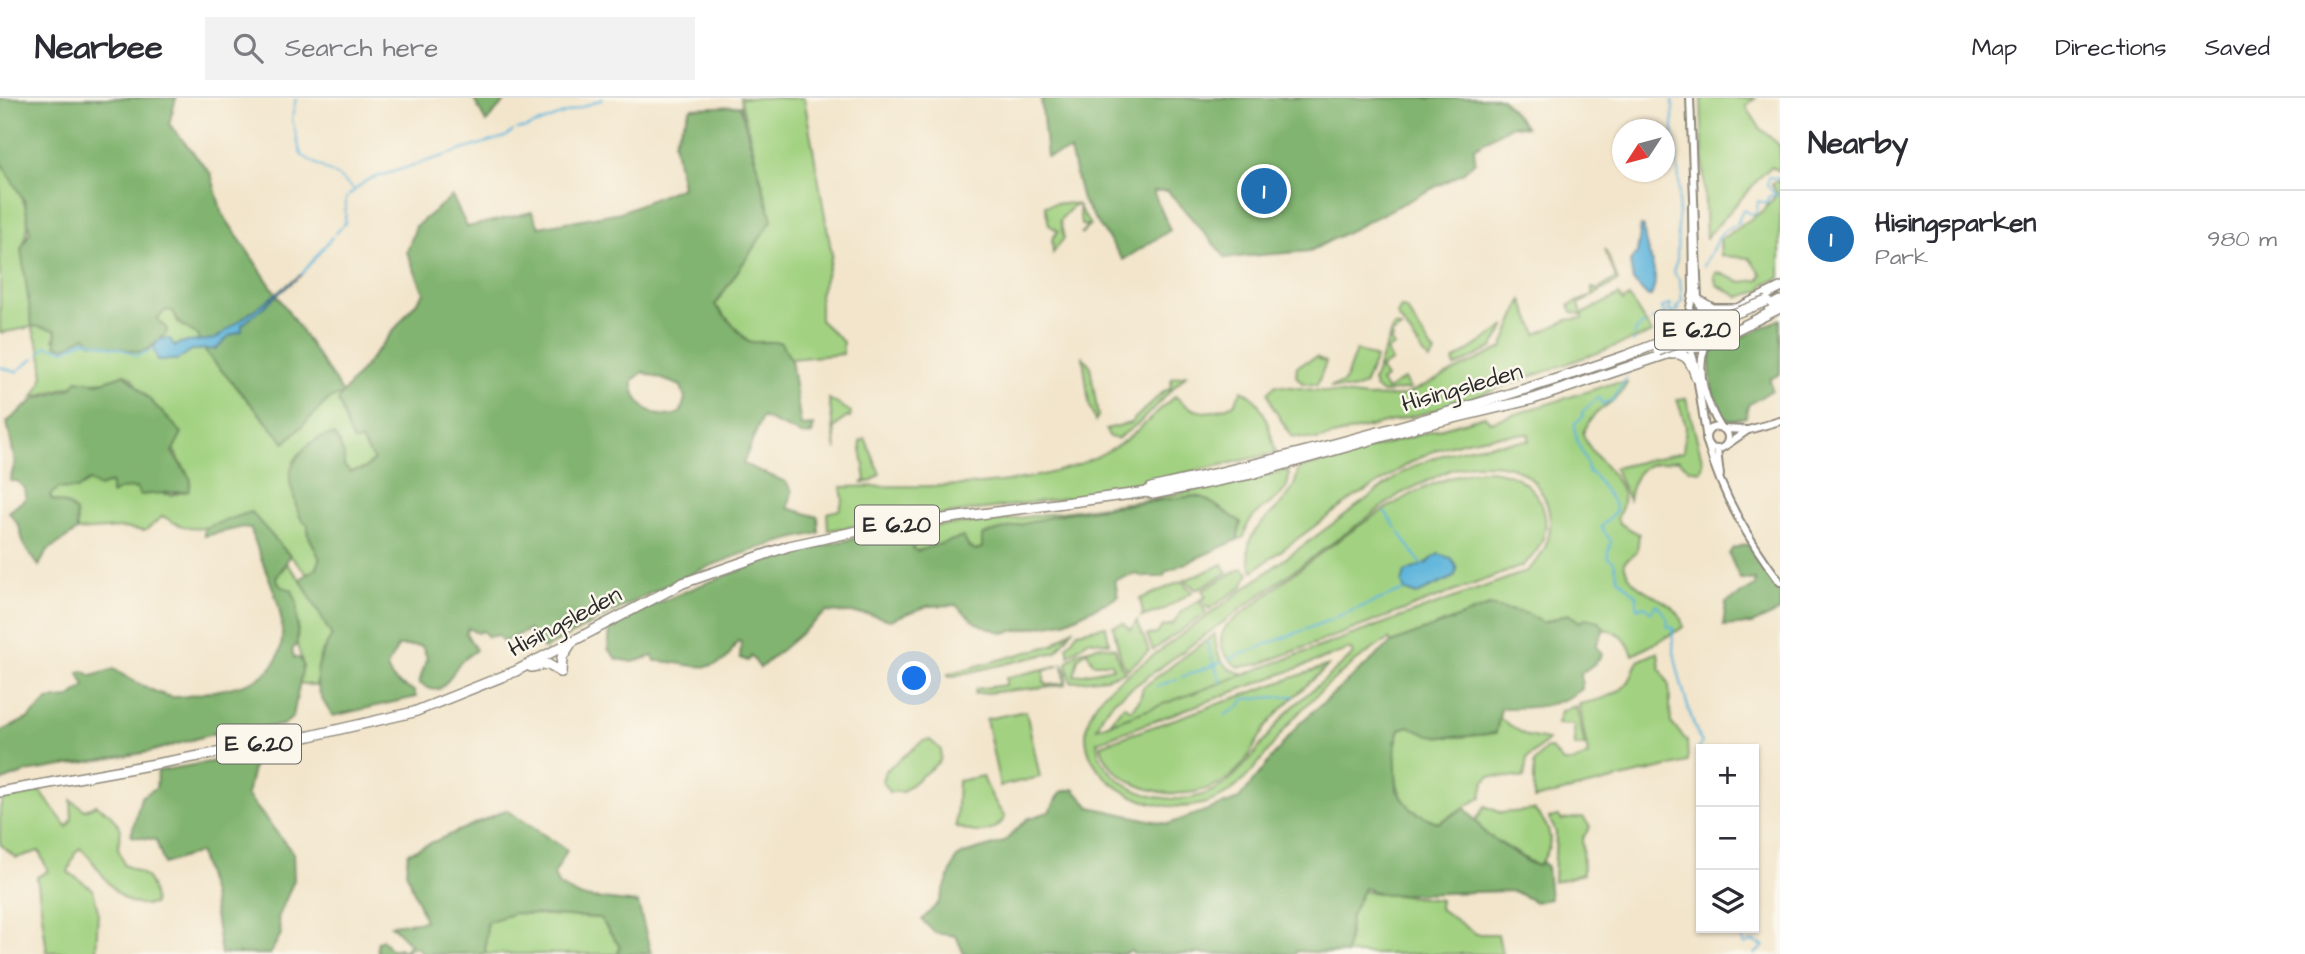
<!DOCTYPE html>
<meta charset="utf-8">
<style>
:root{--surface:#fff;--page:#f2f2f3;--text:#2b2b33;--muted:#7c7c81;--line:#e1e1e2;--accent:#1f6fb2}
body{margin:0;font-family:"Architects Daughter",sans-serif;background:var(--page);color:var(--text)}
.controls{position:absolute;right:21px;bottom:21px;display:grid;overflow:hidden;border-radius:0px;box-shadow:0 2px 5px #0004}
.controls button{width:63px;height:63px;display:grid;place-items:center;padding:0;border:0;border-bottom:2px solid var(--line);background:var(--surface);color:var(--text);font:35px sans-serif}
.compass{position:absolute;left:1612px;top:21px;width:63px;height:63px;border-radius:50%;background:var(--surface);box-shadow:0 2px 5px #0004;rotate:234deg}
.you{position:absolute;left:915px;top:581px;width:24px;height:24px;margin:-18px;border:5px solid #fff;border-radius:50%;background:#1a73e8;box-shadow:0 0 0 10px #1a73e833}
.badge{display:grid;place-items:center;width:46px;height:46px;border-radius:50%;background:var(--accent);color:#fff;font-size:23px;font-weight:700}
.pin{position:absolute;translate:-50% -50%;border:4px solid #fff;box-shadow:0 2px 7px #0006}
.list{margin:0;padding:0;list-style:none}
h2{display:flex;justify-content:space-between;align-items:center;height:91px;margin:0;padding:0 28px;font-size:30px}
h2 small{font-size:23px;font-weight:400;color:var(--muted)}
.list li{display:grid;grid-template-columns:46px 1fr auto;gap:21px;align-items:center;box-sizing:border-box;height:98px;padding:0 28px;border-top:2px solid var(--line)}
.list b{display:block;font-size:26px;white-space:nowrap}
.list p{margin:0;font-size:23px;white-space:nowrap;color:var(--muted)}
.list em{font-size:23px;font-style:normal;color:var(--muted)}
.icon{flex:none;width:38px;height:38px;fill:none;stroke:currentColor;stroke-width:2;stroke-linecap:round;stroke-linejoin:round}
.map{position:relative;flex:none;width:1780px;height:856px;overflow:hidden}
header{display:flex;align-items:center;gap:42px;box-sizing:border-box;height:98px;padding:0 35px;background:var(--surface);border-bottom:2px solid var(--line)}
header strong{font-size:33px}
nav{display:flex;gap:38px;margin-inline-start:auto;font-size:24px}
.search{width:490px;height:63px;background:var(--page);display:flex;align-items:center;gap:18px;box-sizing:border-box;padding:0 24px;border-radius:0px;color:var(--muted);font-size:26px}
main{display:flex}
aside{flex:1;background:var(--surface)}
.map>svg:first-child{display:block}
.green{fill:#a2d281;stroke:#667e56;stroke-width:2;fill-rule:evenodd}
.forest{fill:#81b46f;stroke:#56704d;stroke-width:2;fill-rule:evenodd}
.water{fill:#5eb5db;stroke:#447083;stroke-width:2}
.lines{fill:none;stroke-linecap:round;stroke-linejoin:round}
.stream{stroke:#5eb5db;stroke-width:2}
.tertiary-casing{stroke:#8e887b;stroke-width:10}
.trunk-casing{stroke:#8e887b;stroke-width:12}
.tertiary{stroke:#fff;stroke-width:6}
.trunk{stroke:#fff;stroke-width:9}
.trunk-bridge-casing{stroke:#8e887b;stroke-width:12;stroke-linecap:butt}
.trunk-bridge{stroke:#fff;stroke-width:9}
.labels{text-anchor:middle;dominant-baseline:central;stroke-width:5;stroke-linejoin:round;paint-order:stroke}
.shield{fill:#fbf7ec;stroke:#696865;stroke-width:2}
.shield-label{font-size:23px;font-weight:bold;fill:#2b2b2b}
.street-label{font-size:24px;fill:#2b2b2b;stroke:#fbf7ec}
</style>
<header>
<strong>Nearbee</strong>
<div class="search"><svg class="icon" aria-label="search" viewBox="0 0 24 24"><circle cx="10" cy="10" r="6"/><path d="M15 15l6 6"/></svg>Search here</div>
<nav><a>Map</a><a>Directions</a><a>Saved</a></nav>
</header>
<main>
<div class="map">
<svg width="1780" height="856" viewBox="0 0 1780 856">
<rect width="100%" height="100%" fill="#fbf7ec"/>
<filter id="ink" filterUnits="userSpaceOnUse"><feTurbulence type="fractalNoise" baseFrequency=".0143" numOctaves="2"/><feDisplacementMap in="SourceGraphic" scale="14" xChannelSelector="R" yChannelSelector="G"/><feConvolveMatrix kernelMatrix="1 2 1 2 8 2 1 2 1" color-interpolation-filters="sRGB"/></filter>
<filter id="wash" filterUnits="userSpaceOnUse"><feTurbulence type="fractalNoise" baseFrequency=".00686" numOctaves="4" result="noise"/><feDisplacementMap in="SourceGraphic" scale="28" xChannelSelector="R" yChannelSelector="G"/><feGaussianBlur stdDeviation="1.57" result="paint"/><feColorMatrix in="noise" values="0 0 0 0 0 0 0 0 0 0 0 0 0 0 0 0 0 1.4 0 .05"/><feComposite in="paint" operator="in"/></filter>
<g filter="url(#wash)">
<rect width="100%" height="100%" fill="#f2e5cb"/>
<g class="green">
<polygon points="740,0 804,0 832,157 820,197 820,222 843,244 843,256 791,261 780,244 748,244 715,207 772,122"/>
<polygon points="1701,0 1755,0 1746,8 1760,30 1780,48 1780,73 1771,69 1763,76 1706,140"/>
<path d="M0,63C18,93 39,116 21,151L45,228L56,232L54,242H77L85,238L90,244C129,249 139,267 167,231L156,222L166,212L173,213L179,225L196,236L207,256L285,344L329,301L343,295L338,303L348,322L347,330L361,343L375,362L364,371L350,374L344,368L340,344L294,399L296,408L309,426L308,436L320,461L317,470L307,476L251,415C216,426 196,442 163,418L145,433L122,430L77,433L76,414L68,407L52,402L50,397L59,390L77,391L89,383L172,397L189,393L191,382L132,280L125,276L109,283L85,284L33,299C52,277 40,252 32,229L0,235Z"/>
<polygon points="1780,82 1780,180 1764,186 1761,193 1739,199 1717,187 1714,178 1717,174 1741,184 1759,182 1762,176 1749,160 1721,158 1720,142 1764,112 1777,96 1772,86"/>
<polygon points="1056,105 1077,106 1090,127 1081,136 1087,127 1081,127 1079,108 1075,106 1060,122 1064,140 1053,155 1052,141 1058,133 1049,127 1045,108"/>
<polygon points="1605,151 1618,183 1579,206 1582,216 1619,197 1623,203 1629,199 1652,235 1441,311 1317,342 1291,338 1273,309 1268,294 1276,287 1367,299 1403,298 1502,250 1522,202 1537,236 1567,222 1583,220 1583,217 1572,214 1569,207 1592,198 1592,190 1598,192 1616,180"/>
<polygon points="1401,209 1407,212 1435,256 1429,263 1397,217"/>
<polygon points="1395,228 1401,230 1391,237 1393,240 1390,243 1394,248 1386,253 1392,263 1380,270 1386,280 1381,284 1387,292 1404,281 1410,291 1383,295 1375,290 1373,283 1392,231"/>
<polygon points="1506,228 1492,250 1455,269 1453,263"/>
<polygon points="1356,252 1376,260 1364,287 1353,292 1330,289 1344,285"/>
<polygon points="1083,259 1090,267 1098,318 1095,323 1089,306"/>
<polygon points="1316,259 1326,264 1317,287 1302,285 1296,278 1297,268"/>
<polygon points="1186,277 1140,324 1117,341 1109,339 1106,331 1130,325 1164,293 1170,291 1172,280"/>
<path d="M1614,285H1627C1615,310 1596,305 1583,335C1590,364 1641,386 1617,419L1619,425L1639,436L1637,454L1624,464C1628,500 1680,496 1683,529L1679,532L1633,557C1626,541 1622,535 1604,531L1599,523L1580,524L1568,516L1543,525L1528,516L1489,508L1391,545L1389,541C1356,561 1322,590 1295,619C1269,647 1248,692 1209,704C1136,728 1038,653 1113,587L1402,375C1443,351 1483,346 1529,343V336C1493,337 1449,343 1417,361C1396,372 1379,388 1356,398L1253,473C1230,424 1295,417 1298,371L1485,318L1490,324ZM1473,366C1487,366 1502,365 1516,371C1557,390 1562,448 1525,474L1097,630L1103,616L1114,603L1400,396L1450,372ZM1347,552H1351L1353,556C1334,577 1309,592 1289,613C1256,647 1236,698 1181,701C1164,701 1145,698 1130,689C1113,679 1098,664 1097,644Z"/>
<path d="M1242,292C1266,304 1269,331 1276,355L1081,398L828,432L827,415L839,412L843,402L841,389C931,386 1038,397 1118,347C1139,334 1156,314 1175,298C1194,318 1210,317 1234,306Z"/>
<path d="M1686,300L1703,365L1701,373L1689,371L1678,362C1643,367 1635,367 1629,402L1614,370L1683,354L1686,328L1677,301Z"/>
<polygon points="829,301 851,314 850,320 847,318 834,330 836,352"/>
<polygon points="865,340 880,376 872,383 862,385 866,382 860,344"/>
<path d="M1288,372C1294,400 1262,405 1250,423C1246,428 1246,433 1244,439L1237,442L1241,424L1204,400L1195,398L1065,415L986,436L982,450L975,452C948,439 944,447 917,453L913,451L915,445L905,431L1012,421L1153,401Z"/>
<path d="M1482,372C1538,370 1570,431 1522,468L1260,566L1239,569C1223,560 1215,542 1227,527C1295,477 1400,382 1482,372ZM1432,461L1457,471L1454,479L1417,496L1419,469Z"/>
<polygon points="287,466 300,481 332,538 320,557 316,588 299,585 303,567 297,546 298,526 276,480"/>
<polygon points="1223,466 1227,475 1196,492 1185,482"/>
<polygon points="1242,470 1249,475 1242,489 1209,511 1202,501 1206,499 1202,492"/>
<polygon points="1182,483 1192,494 1163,512 1141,519 1143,515 1140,501"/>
<polygon points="1200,502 1206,515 1153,552 1147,537 1157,536 1162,529 1173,526 1181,514"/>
<polygon points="1137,523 1149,553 1128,571 1122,565 1113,528 1123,525 1131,532"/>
<polygon points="1106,528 1109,545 1088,542 1069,557 1067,548 1078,534"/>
<polygon points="1074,530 1056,554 949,579 948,576 1053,547"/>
<path d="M1215,536C1216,557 1221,572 1245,576L1109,626L1124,607L1131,612L1140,601L1143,589Z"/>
<path d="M1100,548L1115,550L1120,567L1126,573L1106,580L1071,584L1067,564L1078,554ZM1087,553L1093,565H1111L1113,570L1074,578L1078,560Z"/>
<path d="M1658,554L1660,570L1669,587L1671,625L1687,643L1688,664L1534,701V665L1546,650L1551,651L1563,664H1574L1588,657L1579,606C1594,603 1620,598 1629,583C1633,577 1634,569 1638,563Z"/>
<path d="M1063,566C1067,571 1068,581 1065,587L974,596L976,591L1006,587V580L1060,567L1044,573V584L1048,587L1065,585Z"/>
<path d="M1329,567C1309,586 1285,605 1268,626C1259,638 1254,651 1245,663C1220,696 1178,703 1140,688C1121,680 1105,668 1101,647Z"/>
<polygon points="1576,608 1585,648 1575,648 1574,627 1557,626 1561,613"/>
<polygon points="1026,613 1040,679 1000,688 986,621"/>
<path d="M1499,620L1527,638L1548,642L1527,661L1524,680L1490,678L1484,684L1481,699L1438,725C1430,721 1419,718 1413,713C1392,694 1391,657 1400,631L1409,628C1434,645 1466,638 1495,635Z"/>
<polygon points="930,642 941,652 940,663 902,694 889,694 882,683 885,673 923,643"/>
<path d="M983,678C986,689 998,710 1005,719C994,739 973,736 956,728L958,683Z"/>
<path d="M40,693L67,729L72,721L71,702L85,712L96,707L110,716L121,731L118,750L124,767C148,778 152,779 154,806C114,814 105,771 80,750L75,755L68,774L93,791L98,813L96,856L47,854L37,779L48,773L39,753L16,760L0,746V710L3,701Z"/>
<path d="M1485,708L1501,715L1534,712C1552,729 1556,748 1538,768L1486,736L1475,724Z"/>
<polygon points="1559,718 1561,722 1583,719 1590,729 1582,741 1583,776 1554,784 1556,734 1549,720"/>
<polygon points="1359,793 1440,802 1439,810 1476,836 1498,836 1502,856 1346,856 1351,817"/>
<polygon points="515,815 600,820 620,849 618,856 485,856 487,824"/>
</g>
<g class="forest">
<path d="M0,0H176L169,26L211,76L222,115L343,295L424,195L407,154L416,128L452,98L467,129L532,114L539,129L621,114L682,89L674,43L691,10L740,8L772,122L715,207L748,244H780L791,261L801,328L814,327L812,336L803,337L762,319L743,366L786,384L792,394L788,410L818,419L819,435C719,454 632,504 544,551L529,532L503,544L498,537L488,539L483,533L477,535L468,530L466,535L476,552C470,557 462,561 458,567C447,582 443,602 419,585L427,559L422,548H398L387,569C390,583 402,588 414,593L416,599L333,618C310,588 313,569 332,538L300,481L317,470L320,461L308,436V427C298,421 297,410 294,399C293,394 290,388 290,383C288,360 314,336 335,337L344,357V368L350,374L364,371L374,362L361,343L354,344C346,333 345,317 338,303L342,296L329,301L285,345L207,256L196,236L179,225L173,213L166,212L157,221L167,231L166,236L147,252L138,254L90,244L85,238L65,250L56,247V232L32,228L21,151L30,134L25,104L0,63ZM643,274L681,288L685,300L681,314C660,326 630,307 633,282Z"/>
<polygon points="473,0 508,0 486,24"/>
<polygon points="1041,0 1502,0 1526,29 1512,27 1474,50 1475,63 1463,75 1310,153 1226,160 1168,93 1153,93 1170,132 1123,162 1082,102 1070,53 1047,59"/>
<path d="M1780,221V276L1770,281L1772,292L1748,307L1746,319C1741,320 1734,323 1729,322C1710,318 1709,268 1711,254Z"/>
<polygon points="125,276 182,335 172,354 191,382 189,393 140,397 136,390 121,391 111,396 111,385 99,389 89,383 77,391 59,390 50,397 52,402 68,407 76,414 77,433 47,453 39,468 24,447 19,428 9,414 26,400 25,391 17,383 10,383 15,364 7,324 35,301 72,290 77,282 99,285"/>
<path d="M1195,398L1204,400L1241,424L1237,442L1166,474L1163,479H1142L1137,476L1115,482L1118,499L1065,524L1002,535L976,525L956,507L928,508L890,522L868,516L826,514L760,570L751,558L748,563L740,560L741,544L738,543C732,549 732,556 726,561C706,577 679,562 655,563L653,558L633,564L617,561L608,551L610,532L626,520C715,477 807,446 905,431L916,439L913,451L917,453L963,439L969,449L976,452L982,450V438L986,436L1065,415Z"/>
<path d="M251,414L290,458L276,480L280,488L292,492L297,505V546L292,552L294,560H300L303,567L293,619L283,627L216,635L149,654L26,674L0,684V634L29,620L48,602L69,600L85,588L79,575L83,573L92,578L114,571C125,579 158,597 172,599C183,600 198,596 209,594C237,589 274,584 281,549C288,507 261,469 251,431L244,429L204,438V430Z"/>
<polygon points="1747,446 1780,493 1780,513 1752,526 1723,528 1726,505 1755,488 1755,482 1740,481 1729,456 1732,451"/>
<path d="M1489,508L1528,516L1543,525L1568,516L1580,524L1586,520L1599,523L1604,531L1596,548L1602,556L1596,565L1581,575L1582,591C1557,610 1532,610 1501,610L1496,635C1466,638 1435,645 1409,628L1400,631L1395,645L1397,693L1412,712L1438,725L1465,710L1486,736L1530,765L1538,768L1542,764L1547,769L1550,801L1535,804L1516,794L1507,793L1385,797L1364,790L1351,817L1346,856L1296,853L1295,856H1133L1132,853L1124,856H964L956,838L935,835L922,822L939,804L956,761L963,756L1004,744L1027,721L1049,714L1061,694L1074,691L1090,709L1168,726L1239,701L1299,626L1391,545Z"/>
<polygon points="256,656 247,697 293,755 294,782 278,820 281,836 270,856 221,856 212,797 199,754 164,766 156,742 131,738 141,699 156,690 158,673"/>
<polygon points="506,712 567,752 554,777 559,788 582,799 638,805 651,856 618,856 620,849 600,820 515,815 487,824 485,856 423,856 416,849 406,852 409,856 396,852 389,856 378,856 377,845 382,841 391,852 399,850 403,853 410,846 391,827 425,823 406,773 408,755"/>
</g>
<g class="water">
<path d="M1641,128L1644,129C1643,156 1663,172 1651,198H1647L1633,183L1630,164L1637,155Z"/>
<polygon points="302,176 242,227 242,233 229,238 216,251 192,252 177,262 158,262 153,250 160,241 170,241 175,249 179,245 215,241"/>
<polygon points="1438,456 1451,460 1457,471 1454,479 1417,496 1405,493 1402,485 1405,474 1427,465"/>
</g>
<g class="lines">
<g class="stream">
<polyline points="296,0 292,21 301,57 339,79 354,92"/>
<polyline points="517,31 526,30 603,1"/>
<polyline points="349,97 367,82 507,38 513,33"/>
<polyline points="335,136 345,125 346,99"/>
<polyline points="1704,168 1717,142 1725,132 1737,126 1743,112 1752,117 1757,113 1758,103 1767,105 1769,98 1776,97 1767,87 1769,79 1780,81"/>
<polyline points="302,176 332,139"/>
<polyline points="1651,223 1666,215 1661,210 1671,206 1669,213 1673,215 1679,212 1677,209 1682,203 1680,183 1673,173 1677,162 1679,81 1673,32 1673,0"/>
<polyline points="1634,238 1637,231 1645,226"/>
<polyline points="1633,245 1634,242"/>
<polyline points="40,256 46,248 65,252 84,242 128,253 136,258 154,251"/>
<polyline points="0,269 16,274 34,260"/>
<path d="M1627,279L1613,302L1602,306L1599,299L1582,314L1583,319L1575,325C1573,348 1588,355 1588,374L1594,377L1615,407L1616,413L1601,429L1611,443L1607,459L1614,464L1618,480L1637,498V510L1645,508L1651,514L1657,506L1668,522L1667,528L1674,530C1667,546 1692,628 1702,645L1698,650L1701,660"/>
<polyline points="1385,414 1396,430"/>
<polyline points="1399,434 1422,467"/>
<polyline points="1336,519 1404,492"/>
<polyline points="1206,543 1221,585"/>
<polyline points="1229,561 1332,521"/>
<polyline points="1182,579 1222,564"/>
<polyline points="1156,589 1177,581"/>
<polyline points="1225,617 1239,609 1244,601 1294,598"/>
<polyline points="1701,664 1701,673"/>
<polyline points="1742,830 1739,834 1744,847 1751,843 1764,848 1755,856"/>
</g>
</g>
</g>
<g filter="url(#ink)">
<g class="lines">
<defs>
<g id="tertiary">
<polyline points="1690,0 1698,202 1705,224"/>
<circle cx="1696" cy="236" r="15"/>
<polyline points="1687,225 1693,194 1692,108"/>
<path d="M1705,249C1695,275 1707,307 1721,330"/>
<polyline points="1690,250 1695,266 1706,336"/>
<circle cx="1717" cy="340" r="11"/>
<polyline points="1723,331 1748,332"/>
<path d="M1708,347C1722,398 1749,442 1780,484"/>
<polyline points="1725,348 1748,332 1780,323"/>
<polyline points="1717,352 1720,377"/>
</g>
<g id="trunk">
<polyline points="1698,202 1713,211 1735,211"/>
<polyline points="1769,209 1780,203"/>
<polyline points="1731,214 1780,190"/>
<polyline points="1662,240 1685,227"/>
<polyline points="1707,246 1780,210"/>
<path d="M1672,256C1688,254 1692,267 1697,281"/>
<polyline points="1420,328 1533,301 1688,249"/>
<polyline points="1147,394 1153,396 1251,376 1413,330"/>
<polyline points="531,569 547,566 561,574"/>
<polyline points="561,574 562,559 570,547"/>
<path d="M0,694L310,638L414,614L516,573L683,485L789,448L867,431L1147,394L1151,390C1311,355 1470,312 1625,258"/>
</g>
</defs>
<use href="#tertiary" class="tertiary-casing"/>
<use href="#trunk" class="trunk-casing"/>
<use href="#tertiary" class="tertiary"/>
<use href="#trunk" class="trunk"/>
<defs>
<g id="trunk-bridge">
<polyline points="1658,253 1694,239"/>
<polyline points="1625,258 1767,203"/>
</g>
</defs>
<use href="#trunk-bridge" class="trunk-bridge-casing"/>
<use href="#trunk-bridge" class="trunk-bridge"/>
</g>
</g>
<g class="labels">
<g class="shield">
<rect x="1655" y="212.5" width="84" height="39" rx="5"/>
<rect x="855" y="407.5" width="84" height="39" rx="5"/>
<rect x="217" y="626.5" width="84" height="39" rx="5"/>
</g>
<g class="shield-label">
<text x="1697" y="232">E 6.20</text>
<text x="897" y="427">E 6.20</text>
<text x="259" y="646">E 6.20</text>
</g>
<g class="street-label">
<text transform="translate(1462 290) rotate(-16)">Hisingsleden</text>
<text transform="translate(565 524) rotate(-28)">Hisingsleden</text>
</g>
</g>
</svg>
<div class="controls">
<button>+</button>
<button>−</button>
<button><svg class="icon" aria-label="layers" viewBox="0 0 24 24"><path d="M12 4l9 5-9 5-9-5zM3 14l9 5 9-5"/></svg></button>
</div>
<svg class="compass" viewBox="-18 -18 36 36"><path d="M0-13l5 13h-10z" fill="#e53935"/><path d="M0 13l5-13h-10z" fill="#7c7c81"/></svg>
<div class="you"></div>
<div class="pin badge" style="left:1264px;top:93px">1</div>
</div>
<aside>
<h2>Nearby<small></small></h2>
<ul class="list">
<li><span class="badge">1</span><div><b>Hisingsparken</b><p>Park</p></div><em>980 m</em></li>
</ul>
</aside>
</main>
